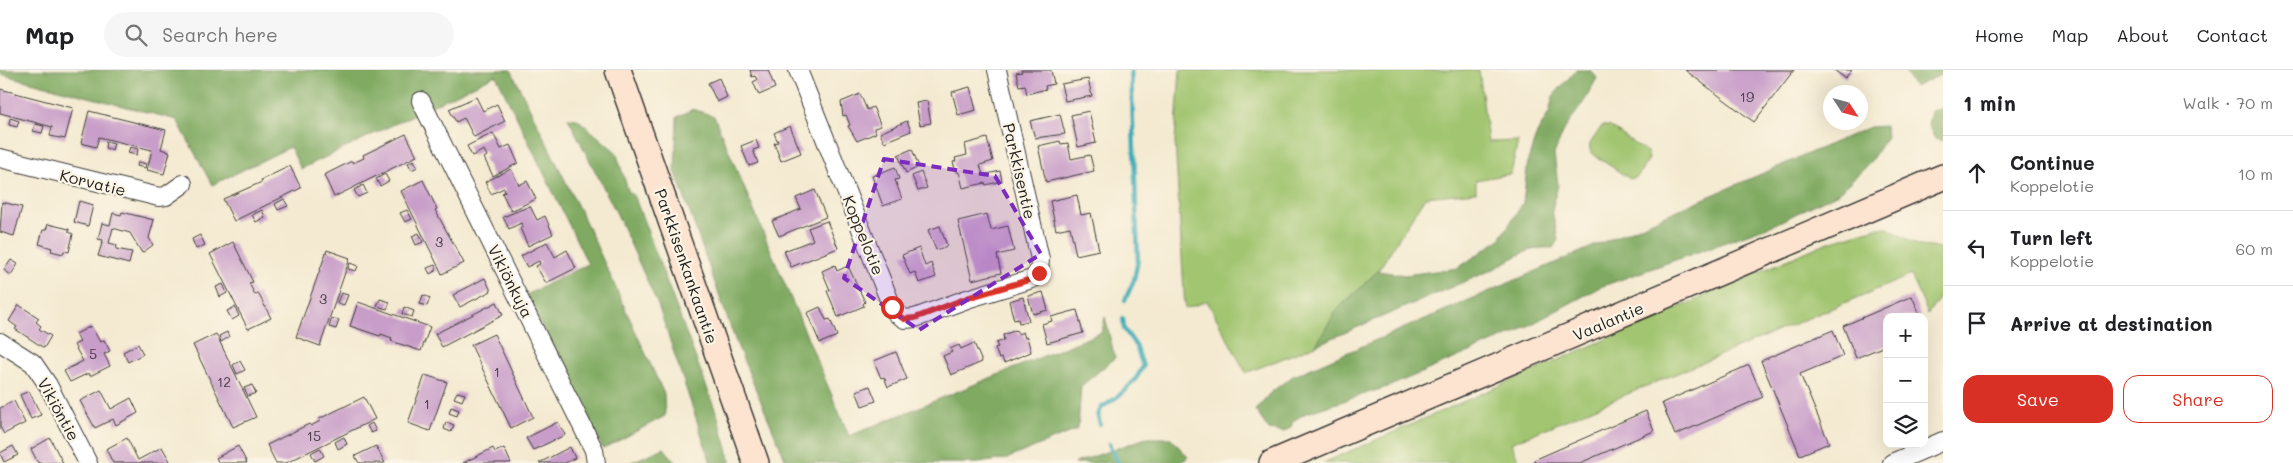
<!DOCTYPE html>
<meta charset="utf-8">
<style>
:root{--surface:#fff;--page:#f6f6f6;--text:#202124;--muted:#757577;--line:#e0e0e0;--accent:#d93025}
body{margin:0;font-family:Mali,sans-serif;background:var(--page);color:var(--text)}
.controls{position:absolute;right:15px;bottom:15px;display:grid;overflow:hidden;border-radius:10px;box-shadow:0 5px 20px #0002}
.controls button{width:45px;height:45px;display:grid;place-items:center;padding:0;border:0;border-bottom:1px solid var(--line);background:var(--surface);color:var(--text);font:25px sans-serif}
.compass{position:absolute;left:1823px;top:15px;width:45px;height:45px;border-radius:50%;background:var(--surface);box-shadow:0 5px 20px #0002;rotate:126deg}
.stop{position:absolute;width:15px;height:15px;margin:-11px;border:4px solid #d93025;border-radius:50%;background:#fff}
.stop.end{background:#d93025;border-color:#fff;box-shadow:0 1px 5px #0008}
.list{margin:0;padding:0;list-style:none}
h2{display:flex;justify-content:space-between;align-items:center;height:65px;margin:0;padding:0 20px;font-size:21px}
h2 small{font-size:16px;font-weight:400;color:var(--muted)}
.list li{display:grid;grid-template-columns:32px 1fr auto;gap:15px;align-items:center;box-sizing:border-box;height:75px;padding:0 20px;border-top:1px solid var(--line)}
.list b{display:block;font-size:19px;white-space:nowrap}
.list p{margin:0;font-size:16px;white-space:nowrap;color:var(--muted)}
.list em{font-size:16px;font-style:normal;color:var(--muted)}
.actions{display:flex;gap:10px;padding:15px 20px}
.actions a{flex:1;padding:11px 0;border:1px solid var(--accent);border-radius:15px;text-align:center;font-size:18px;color:var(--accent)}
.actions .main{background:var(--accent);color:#fff}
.icon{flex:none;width:28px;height:28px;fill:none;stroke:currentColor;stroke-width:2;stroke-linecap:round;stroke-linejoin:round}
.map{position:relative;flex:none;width:1943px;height:393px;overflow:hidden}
header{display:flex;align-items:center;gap:30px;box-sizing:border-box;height:70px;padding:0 25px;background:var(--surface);border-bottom:1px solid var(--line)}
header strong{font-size:24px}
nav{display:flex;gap:28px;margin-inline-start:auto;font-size:18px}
.search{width:350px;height:45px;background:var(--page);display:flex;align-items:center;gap:12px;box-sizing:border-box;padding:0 18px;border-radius:28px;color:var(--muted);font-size:19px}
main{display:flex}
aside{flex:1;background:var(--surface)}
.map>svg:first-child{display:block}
.green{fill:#a1c56f;stroke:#5e7046}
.forest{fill:#80aa62;stroke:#4e633f}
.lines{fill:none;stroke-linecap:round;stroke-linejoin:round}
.stream{stroke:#3baab8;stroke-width:4.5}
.building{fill:#c89dc9}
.street-casing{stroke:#3c3b37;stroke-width:20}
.secondary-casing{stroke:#3c3b37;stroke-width:28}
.street{stroke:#fff;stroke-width:18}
.secondary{stroke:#fde4d0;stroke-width:25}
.route{stroke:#d93025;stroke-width:6}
.marked{fill:#7b2cbf;fill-opacity:0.2;stroke:#7b2cbf;stroke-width:4;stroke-dasharray:10 6;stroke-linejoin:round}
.labels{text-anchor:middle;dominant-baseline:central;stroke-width:4.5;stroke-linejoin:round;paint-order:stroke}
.number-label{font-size:14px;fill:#473c47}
.street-label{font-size:16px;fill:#1c1c1c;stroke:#fcf5e5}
</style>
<header>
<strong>Map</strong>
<div class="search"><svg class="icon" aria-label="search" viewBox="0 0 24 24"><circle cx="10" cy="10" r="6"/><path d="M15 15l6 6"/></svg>Search here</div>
<nav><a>Home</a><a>Map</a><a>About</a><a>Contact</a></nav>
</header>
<main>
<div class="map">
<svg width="1943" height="393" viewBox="0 0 1943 393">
<rect width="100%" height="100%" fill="#fcf5e5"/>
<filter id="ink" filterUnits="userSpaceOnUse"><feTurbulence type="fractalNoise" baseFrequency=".02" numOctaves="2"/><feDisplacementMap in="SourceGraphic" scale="10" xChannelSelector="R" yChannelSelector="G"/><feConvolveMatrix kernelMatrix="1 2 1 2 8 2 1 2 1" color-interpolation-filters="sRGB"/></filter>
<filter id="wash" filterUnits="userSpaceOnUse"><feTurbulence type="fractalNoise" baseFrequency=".0096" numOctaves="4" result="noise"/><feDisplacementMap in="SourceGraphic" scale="20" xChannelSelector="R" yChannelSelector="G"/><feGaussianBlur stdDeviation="1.12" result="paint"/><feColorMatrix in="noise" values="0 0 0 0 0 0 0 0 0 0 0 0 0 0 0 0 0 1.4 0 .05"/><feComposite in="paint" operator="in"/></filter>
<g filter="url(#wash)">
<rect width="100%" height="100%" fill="#f4ead1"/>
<g class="green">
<polygon points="1180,0 1479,0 1488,72 1518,71 1511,104 1476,110 1476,122 1425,127 1378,201 1337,240 1316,275 1246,303 1207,231 1185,239 1175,71"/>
<polygon points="1602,56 1609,56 1647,82 1649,89 1637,107 1630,109 1591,83 1589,75"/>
<polygon points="1876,158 1888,158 1919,176 1943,178 1943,223 1928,244 1911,205 1511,373 1520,393 1323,393 1826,173"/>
</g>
<g class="forest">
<polygon points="0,0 511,0 589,159 664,324 665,346 603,379 526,225 588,194 496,5 301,99 290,77 212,115 177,50 0,4"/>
<path d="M1576,0H1590L1597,8L1585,30L1564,60L1554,84L1558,115L1552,140L1558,170L1553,178C1530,176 1513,188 1494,199L1316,275L1337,240L1378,201L1405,205L1458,198L1500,169L1523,133L1528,90L1537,63L1549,43L1553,26Z"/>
<polygon points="1904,0 1943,0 1943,4 1914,17"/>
<polygon points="1943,38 1943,71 1935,69 1928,55 1931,41"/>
<polygon points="693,39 714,46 849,366 1102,262 1105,247 1115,288 1081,316 1078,359 1006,389 977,393 787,393 737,275 675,101 677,47"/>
<polygon points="568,48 577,49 616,82 628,120 635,128 718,347 731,393 711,393 658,235 616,142"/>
<polygon points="1885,56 1886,67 1869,94 1838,123 1773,155 1600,217 1519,261 1390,316 1306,343 1293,351 1291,357 1284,362 1269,360 1255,340 1271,322 1293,306 1870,57"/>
<polygon points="1146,368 1171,368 1188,387 1180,393 1075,393"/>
<polygon points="664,378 676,393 629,393"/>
</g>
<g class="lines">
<g class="stream">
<polyline points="1125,230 1134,210 1138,190 1131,0"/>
<path d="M1100,354L1098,346L1101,338C1117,328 1136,313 1143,296L1136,276L1124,259L1123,249"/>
<polyline points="1109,374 1118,393"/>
</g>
</g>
<g id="blocks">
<g class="building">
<polygon points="750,0 768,0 775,18 759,25 753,12 757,10 755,6 752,7"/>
<polygon points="1021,0 1051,0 1054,14 1045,16 1046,19 1027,24 1025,15 1019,16 1016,3 1022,2"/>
<polygon points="1685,0 1794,0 1754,52"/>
<polygon points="1834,0 1852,0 1845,8"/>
<polygon points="719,8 727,27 717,32 708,13"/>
<polygon points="1088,9 1092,26 1065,31 1061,14"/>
<polygon points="970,17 976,40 958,45 952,22"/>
<polygon points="0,19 73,38 65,69 50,66 52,57 0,43"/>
<polygon points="860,24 867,40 873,37 881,56 874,58 876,63 857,71 848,56 850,55 846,45 843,46 841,32"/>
<polygon points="476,27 483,41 497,34 505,51 474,67 464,48 456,52 449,39"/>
<polygon points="927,31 931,53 920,55 916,33"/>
<polygon points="89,41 166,60 161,79 170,82 164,104 147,100 152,80 99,67 96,77 81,73"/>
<polygon points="1089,41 1096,73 1078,77 1071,45"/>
<polygon points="1060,44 1065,64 1035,68 1030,51"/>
<polygon points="10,48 19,51 17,57 9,55"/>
<polygon points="907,51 911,61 884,72 880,63"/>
<polygon points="35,54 44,56 42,63 33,61"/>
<polygon points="790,56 801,83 781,91 774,73 778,72 774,63"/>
<polygon points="493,63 501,79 510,75 518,93 493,106 484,88 487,86 484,80 472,86 467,76"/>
<polygon points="406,64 417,86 334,127 324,105 352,91 353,93 364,88 363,85"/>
<polygon points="987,68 993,91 980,95 983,105 1000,101 1002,111 986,115 985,113 963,118 959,102 956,102 953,92 956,91 955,88 967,85 965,74"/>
<polygon points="756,70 759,78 753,80 758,93 749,96 741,76"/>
<polygon points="106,71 114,73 112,80 105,78"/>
<polygon points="1060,71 1061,74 1068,73 1071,89 1090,85 1094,101 1046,112 1038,76"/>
<polygon points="130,77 138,79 137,85 128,83"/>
<polygon points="912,79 919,97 906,103 898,85"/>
<polygon points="414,90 417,97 412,100 408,93"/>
<polygon points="138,92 146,94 145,98 137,96"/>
<polygon points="290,96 301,118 234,151 223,129 262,112 261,110"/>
<polygon points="895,97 899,109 895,110 902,129 883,136 872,106"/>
<polygon points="511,99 519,115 527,111 536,129 511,141 502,123 505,122 504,118 491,124 485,112"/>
<polygon points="921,102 927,118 918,121 912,106"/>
<polygon points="385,104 389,111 380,116 376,109"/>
<polygon points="423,110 437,139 435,140 464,193 442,204 401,121"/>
<polygon points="363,115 367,123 358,127 354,120"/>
<polygon points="815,120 826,147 779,166 772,151 801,139 796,128"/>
<polygon points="1077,125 1081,145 1091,143 1099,180 1076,185 1070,157 1056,160 1050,131"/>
<polygon points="284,129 288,136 278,140 275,134"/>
<polygon points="79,131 93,135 88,156 74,152"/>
<polygon points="2,132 22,137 14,166 0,162"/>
<polygon points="530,136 537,150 545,146 553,164 528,176 520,158 523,157 521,153 509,159 503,147"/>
<polygon points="262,140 265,147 256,152 252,145"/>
<polygon points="407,140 412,149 405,152 400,143"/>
<polygon points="122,142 154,150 149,168 153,175 142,183 130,163 113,158 109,173 117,175 116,179 132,182 129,194 98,186 103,170 98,169 102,153 110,155 113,143 121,145"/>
<polygon points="987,144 991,160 1008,156 1014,181 997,185 1001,203 972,210 958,151"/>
<polygon points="827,151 838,178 791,197 784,181 813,170 808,158"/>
<polygon points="48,154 69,159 69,162 73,164 69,182 64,181 63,184 51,181 52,178 39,174 43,160 46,160"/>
<polygon points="940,156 947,176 936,180 928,160"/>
<polygon points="419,163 423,172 416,175 412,166"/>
<polygon points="200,165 205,175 196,179 192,169"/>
<polygon points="233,172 253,212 249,213 255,225 258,223 271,248 248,259 210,184"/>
<polygon points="547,172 555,187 567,180 576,198 546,213 536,196 540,194 539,191 527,197 521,186"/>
<polygon points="919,178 925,196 931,193 936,207 919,213 915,202 910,204 902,185"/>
<polygon points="327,180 350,188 320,276 296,267"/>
<polygon points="11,190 18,194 11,205 4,200"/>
<polygon points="350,193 358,196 356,201 348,199"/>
<polygon points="435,195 437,200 430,204 427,198"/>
<polygon points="835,195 837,201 848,196 865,232 863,234 864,236 838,247 827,221 830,220 822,201"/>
<polygon points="485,208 491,221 460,237 453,225"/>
<polygon points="223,214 227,223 220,227 216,217"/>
<polygon points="1043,222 1048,240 1033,244 1028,226"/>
<polygon points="341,223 348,225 344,235 337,233"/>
<polygon points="423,225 430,228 427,236 420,234"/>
<polygon points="1912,226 1921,247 1887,247 1887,275 1856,288 1843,256"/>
<polygon points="1023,227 1029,251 1019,253 1018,249 1014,250 1009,231"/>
<polygon points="380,229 390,232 387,239 377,236"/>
<polygon points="358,232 430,257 421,281 391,271 392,268 381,264 380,266 350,256"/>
<polygon points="497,232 503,245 442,277 435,264"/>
<polygon points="19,235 39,248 36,252 41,256 39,259 51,266 44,278 15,259 17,257 9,251"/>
<polygon points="235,237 239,246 232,250 227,241"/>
<polygon points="404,237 414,241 412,247 402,244"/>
<polygon points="820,237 826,250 830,249 837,266 820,273 807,243"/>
<polygon points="1077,240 1083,263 1047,273 1042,254 1052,251 1051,247"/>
<polygon points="332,248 339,250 336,259 329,257"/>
<polygon points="91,256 100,272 104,270 110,281 104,284 110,296 90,306 89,303 70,312 64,301 83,291 74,275 80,272 76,264"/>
<polygon points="1016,260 1018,264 1023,262 1025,268 1027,267 1031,282 1004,293 1002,288 999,289 995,278 998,277 996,273 1004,270 1003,265"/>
<polygon points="1833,260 1843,286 1800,304 1829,373 1800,385 1761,291"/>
<polygon points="227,262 229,267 221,272 219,266"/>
<polygon points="216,264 256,347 233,357 193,275"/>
<polygon points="494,264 533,347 511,358 471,275"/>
<polygon points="974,273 982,292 951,305 943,286 952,282 950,279 959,275 961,279"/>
<polygon points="138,274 143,284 128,292 123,282"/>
<polygon points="896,282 907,309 888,317 884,307 881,308 874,291"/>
<polygon points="240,291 245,300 237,304 233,295"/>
<polygon points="1749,295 1763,327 1675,365 1662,333"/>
<polygon points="425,305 447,312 430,361 408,353"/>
<polygon points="252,315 256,323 248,326 244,318"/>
<polygon points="870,316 876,331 862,336 856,321"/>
<polygon points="101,320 111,339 131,328 138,343 116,355 113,349 95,358 80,331"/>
<polygon points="29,321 41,345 31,349 20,325"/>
<polygon points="457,322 465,324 462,331 454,328"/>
<polygon points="364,327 375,349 286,393 276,393 267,375 309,354 311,356 320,351 319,349"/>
<polygon points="14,331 25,353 4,364 0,357 0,338"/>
<polygon points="451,337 459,340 457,346 449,343"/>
<polygon points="1646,341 1654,361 1580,393 1535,393 1534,390"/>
<polygon points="446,352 454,355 451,362 444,359"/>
<polygon points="558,352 565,365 533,380 526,368"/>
<polygon points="372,353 376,361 371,363 367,356"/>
<polygon points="344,367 347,374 338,379 335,372"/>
<polygon points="50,368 63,393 38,393 31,379"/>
<polygon points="127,368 138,390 162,377 170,391 166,393 113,393 106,379"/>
<polygon points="13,376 18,385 4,392 0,383"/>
<polygon points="238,376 247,393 219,393 216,388"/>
<polygon points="376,376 385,393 359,393 355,386"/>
<polygon points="570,377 575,388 565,393 539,393"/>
<polygon points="320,378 324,386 315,391 311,383"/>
<polygon points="493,378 495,382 504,378 511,393 463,393"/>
</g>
</g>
</g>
<g filter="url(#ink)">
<use href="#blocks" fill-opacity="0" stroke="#3c3b37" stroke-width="1"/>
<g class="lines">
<defs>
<g id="street">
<polyline points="798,0 892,237 897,244 905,249 915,248 967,229 1032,209 1039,203 1040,189 997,0"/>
<polyline points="421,31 594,380 596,393"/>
<polyline points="0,88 159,127 166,126 183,114"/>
<polyline points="0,272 33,293 48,315 88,393"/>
<polyline points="1892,393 1943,371"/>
</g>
<g id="secondary">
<polyline points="618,0 756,393"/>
<polyline points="1272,393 1943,107"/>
</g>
</defs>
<use href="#street" class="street-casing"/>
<use href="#secondary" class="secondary-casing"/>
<use href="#street" class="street"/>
<use href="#secondary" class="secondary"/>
</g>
</g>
<g class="lines" filter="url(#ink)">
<polyline class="route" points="892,237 897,244 904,249 915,248 967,228 1032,209 1039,203"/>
</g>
<path class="marked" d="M884,89L995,106L1041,184L919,260L844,208Z"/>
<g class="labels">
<g class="number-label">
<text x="1747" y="26">19</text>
<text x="439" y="171">3</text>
<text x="323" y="228">3</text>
<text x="93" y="283">5</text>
<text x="497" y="301">1</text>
<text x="224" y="311">12</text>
<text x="427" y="333">1</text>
<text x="314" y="365">15</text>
</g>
<g class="street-label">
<text transform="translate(1020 101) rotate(77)">Parkkisentie</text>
<text transform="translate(93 112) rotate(14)">Korvatie</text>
<text transform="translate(864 165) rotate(68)">Koppelotie</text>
<text transform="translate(687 196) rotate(71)">Parkkisenkankaantie</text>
<text transform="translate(511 211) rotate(63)">Vikiönkuja</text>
<text transform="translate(1608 251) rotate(-23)">Vaalantie</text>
<text transform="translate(59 339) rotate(61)">Vikiöntie</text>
</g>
</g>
</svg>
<div class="controls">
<button>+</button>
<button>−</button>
<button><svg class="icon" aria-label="layers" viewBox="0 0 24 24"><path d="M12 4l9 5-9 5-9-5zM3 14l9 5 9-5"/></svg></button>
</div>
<svg class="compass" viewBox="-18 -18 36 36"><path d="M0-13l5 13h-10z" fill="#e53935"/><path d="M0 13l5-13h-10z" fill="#757577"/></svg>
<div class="stop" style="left:892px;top:237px"></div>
<div class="stop end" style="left:1039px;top:203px"></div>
</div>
<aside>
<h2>1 min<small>Walk · 70 m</small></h2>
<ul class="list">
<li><svg class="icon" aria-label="ahead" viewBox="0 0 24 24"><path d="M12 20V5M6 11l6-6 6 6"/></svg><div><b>Continue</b><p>Koppelotie</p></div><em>10 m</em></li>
<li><svg class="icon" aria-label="left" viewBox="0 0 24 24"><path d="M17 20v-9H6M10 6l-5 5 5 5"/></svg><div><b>Turn left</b><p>Koppelotie</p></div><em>60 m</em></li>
<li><svg class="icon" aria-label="arrive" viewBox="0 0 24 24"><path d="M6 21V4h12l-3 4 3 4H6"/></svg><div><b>Arrive at destination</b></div></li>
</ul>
<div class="actions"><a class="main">Save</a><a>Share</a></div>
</aside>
</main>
